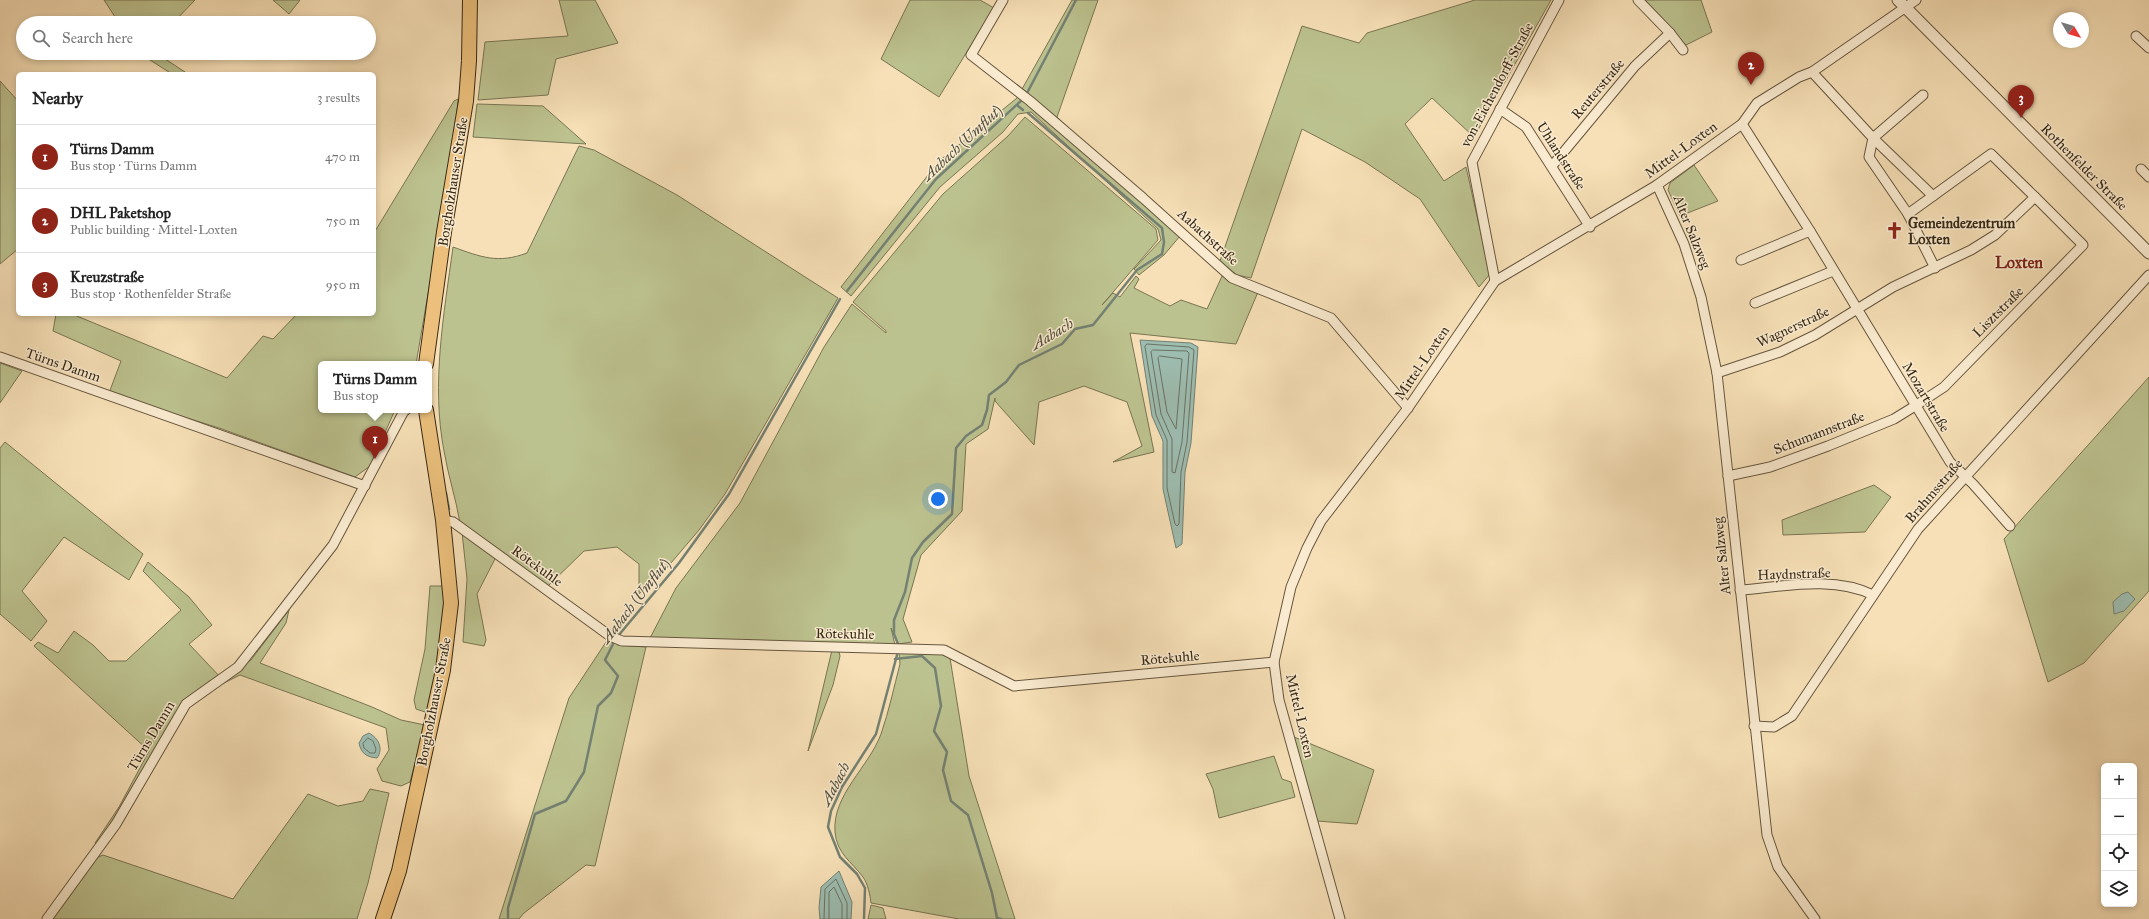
<!DOCTYPE html>
<meta charset="utf-8">
<style>
:root{--surface:#fff;--page:#f6f6f6;--text:#222;--muted:#767676;--line:#e0e0e0;--accent:#8f2418}
body{margin:0;font-family:"IM FELL Great Primer",serif;background:var(--page);color:var(--text)}
.controls{position:absolute;right:12px;bottom:12px;display:grid;overflow:hidden;border-radius:6px;box-shadow:0 2px 6px #0003}
.controls button{width:36px;height:36px;display:grid;place-items:center;padding:0;border:0;border-bottom:1px solid var(--line);background:var(--surface);color:var(--text);font:20px sans-serif}
.compass{position:absolute;left:2053px;top:12px;width:36px;height:36px;border-radius:50%;background:var(--surface);box-shadow:0 2px 6px #0003;rotate:128deg}
.you{position:absolute;left:938px;top:499px;width:14px;height:14px;margin:-10px;border:3px solid #fff;border-radius:50%;background:#1a73e8;box-shadow:0 0 0 6px #1a73e833}
.badge{display:grid;place-items:center;width:26px;height:26px;border-radius:50%;background:var(--accent);color:#fff;font-size:13px;font-weight:700}
.pin{position:absolute;translate:-50% -33px;filter:drop-shadow(0 1px 2px #0008)}
.pin::after{content:'';position:absolute;top:21px;width:14px;height:12px;background:inherit;clip-path:polygon(0 0,100% 0,50% 100%)}
.popup{position:absolute;left:318px;top:361px;width:114px;height:52px;box-sizing:border-box;display:grid;place-content:center;border-radius:6px;background:var(--surface);filter:drop-shadow(0 1px 3px #0005);font-size:13px;white-space:nowrap;color:var(--muted)}
.popup b{font-size:15px;color:var(--text)}
.popup::after{content:'';position:absolute;left:50%;top:100%;margin-left:-8px;border:8px solid transparent;border-top-color:var(--surface)}
.list{margin:0;padding:0;list-style:none}
h2{display:flex;justify-content:space-between;align-items:center;height:52px;margin:0;padding:0 16px;font-size:17px}
h2 small{font-size:13px;font-weight:400;color:var(--muted)}
.list li{display:grid;grid-template-columns:26px 1fr auto;gap:12px;align-items:center;box-sizing:border-box;height:64px;padding:0 16px;border-top:1px solid var(--line)}
.list b{display:block;font-size:15px;white-space:nowrap}
.list p{margin:0;font-size:13px;white-space:nowrap;color:var(--muted)}
.list em{font-size:13px;font-style:normal;color:var(--muted)}
.icon{flex:none;width:22px;height:22px;fill:none;stroke:currentColor;stroke-width:2;stroke-linecap:round;stroke-linejoin:round}
.map{position:relative;flex:none;width:2149px;height:919px;overflow:hidden}
.search{position:absolute;background:var(--surface);box-shadow:0 2px 6px #0003;left:16px;top:16px;width:360px;height:44px;display:flex;align-items:center;gap:10px;box-sizing:border-box;padding:0 14px;border-radius:22px;color:var(--muted);font-size:15px}
.panel{position:absolute;background:var(--surface);box-shadow:0 2px 6px #0003;left:16px;top:72px;width:360px;height:244px;border-radius:6px}
.map>svg:first-child{display:block}
.green{fill:#bcc28f;stroke:#797552}
.water{fill:#9dbdb1;stroke:#748173}
.lines{fill:none;stroke-linecap:round;stroke-linejoin:round}
.shore{stroke:#6a7263;stroke-width:1}
.stream{stroke:#748173;stroke-width:2.5}
.minor-casing{stroke:#66563e;stroke-width:11}
.tertiary-casing{stroke:#66563e;stroke-width:13}
.primary-casing{stroke:#362815;stroke-width:16}
.minor{stroke:#faebd0;stroke-width:9}
.tertiary{stroke:#faebd0;stroke-width:11}
.primary{stroke:#ecc07c;stroke-width:14}
.labels{text-anchor:middle;dominant-baseline:central;stroke-width:3;stroke-linejoin:round;paint-order:stroke}
.street-label{font-size:14px;fill:#362815;stroke:#faebd0}
.poi-label{font-size:14px;font-weight:bold;fill:#362815;stroke:#faebd0;text-anchor:start}
.water-label{font-size:15px;font-style:italic;fill:#504d3c;stroke:#faebd0}
.quarter-label{font-size:16px;font-weight:bold;fill:#7a1f14;stroke:#faebd0}
</style>
<div class="map">
<svg width="2149" height="919" viewBox="0 0 2149 919">
<rect width="100%" height="100%" fill="#f7e0b7"/>
<filter id="stains"><feTurbulence type="fractalNoise" baseFrequency=".005" numOctaves="4"/><feColorMatrix values="0 0 0 0 .2 0 0 0 0 .09 0 0 0 0 .02 0 0 0 .5 -.17"/></filter>
<radialGradient id="worn" r=".72"><stop offset=".6" stop-color="#630" stop-opacity="0"/><stop offset="1" stop-color="#630" stop-opacity=".3"/></radialGradient>
<g class="green">
<polygon points="104,0 195,0 173,23 119,23"/>
<polygon points="273,0 300,0 289,14"/>
<polygon points="559,0 595,0 618,43 556,59 548,95 478,100 485,42 568,36"/>
<polygon points="910,0 980,0 994,8 939,97 881,59"/>
<polygon points="1072,0 1098,0 1057,117 1180,236 1164,255 1139,275 1134,269 1161,240 1158,229 1031,112 1018,114 1003,132 940,187 851,296 841,287 939,161 1017,98"/>
<polygon points="1475,0 1551,0 1474,137 1432,98 1405,124 1444,181 1466,167 1490,274 1479,287 1420,199 1365,162 1302,129 1251,278 1237,275 1220,261 1302,26 1359,43 1367,33"/>
<polygon points="1641,0 1701,0 1712,32 1686,45"/>
<polygon points="139,53 156,53 188,74 172,74"/>
<polygon points="0,81 18,101 18,249 0,264"/>
<polygon points="458,99 455,136 416,364 321,364 321,410 395,410 370,466 355,477 222,429 109,393 121,361 53,331 56,314 72,314 227,378 263,336 273,339 297,314 374,314 374,233 454,101"/>
<polygon points="477,104 543,106 586,144 473,137"/>
<polygon points="1025,117 1156,229 1158,240 1102,305 1113,293 1120,297 1136,276 1139,279 1134,288 1170,306 1181,300 1207,309 1223,274 1258,292 1236,344 1130,333 1154,452 1113,462 1142,446 1127,402 1084,386 1039,402 1034,445 995,401 995,398 988,429 966,444 962,511 921,555 903,619 912,642 898,644 891,628 895,645 649,640 676,588 740,503 824,347 852,304 886,333 886,331 853,302 943,194 1008,136"/>
<path d="M579,146L594,150L677,195L838,298L725,494L699,530L665,570L639,594V564L617,547L584,551L548,586L460,523C456,499 448,475 444,451C431,384 444,314 453,247C481,257 498,264 527,253Z"/>
<polygon points="1694,165 1718,201 1680,216 1668,190 1670,183"/>
<polygon points="0,363 22,371 0,403"/>
<polygon points="2149,377 2149,591 2084,663 2048,682 2004,539"/>
<polygon points="5,442 143,554 129,580 64,537 22,591 47,621 31,641 0,614 0,448"/>
<polygon points="1874,485 1891,497 1865,532 1783,535 1782,520"/>
<polygon points="462,532 496,557 477,594 486,640 484,646 463,642 467,579"/>
<polygon points="148,562 189,597 212,625 189,644 223,680 251,660 289,610 286,623 260,663 372,707 401,720 425,725 410,782 401,786 382,781 377,769 389,750 386,728 240,675 214,688 188,705 102,848 95,843 119,807 149,751 34,646 38,642 58,653 74,631 93,645 109,661 126,661 181,610 143,571"/>
<polygon points="430,586 444,586 443,624 432,706 428,713 416,709 414,700 425,649"/>
<polygon points="608,639 618,645 646,647 595,866 586,865 524,913 519,919 499,919 569,698"/>
<polygon points="832,650 839,652 840,656 833,685 808,751"/>
<path d="M899,653H940L950,658L969,776L1015,919H959L871,903C870,895 868,884 863,877C851,861 837,854 835,832C832,795 869,767 881,734C889,711 894,687 900,664Z"/>
<polygon points="1294,737 1374,770 1357,824 1317,821"/>
<polygon points="1274,756 1282,779 1291,782 1295,797 1219,818 1213,789 1206,774"/>
<polygon points="370,789 389,793 368,883 357,919 52,919 96,858 103,855 233,899 308,794 338,806 363,801"/>
<polygon points="871,905 883,908 886,919 868,919"/>
</g>
<g class="water">
<polygon points="1140,340 1191,343 1198,347 1191,443 1185,472 1182,544 1176,548 1163,489 1163,441 1152,416"/>
<polygon points="2128,592 2135,599 2124,611 2114,614 2113,602 2122,594"/>
<path d="M369,733C378,738 384,748 377,758C366,757 361,753 359,743L363,736Z"/>
<polygon points="839,871 852,902 851,919 820,919 819,908 821,887"/>
</g>
<g class="lines">
<g class="shore">
<polygon points="1147,344 1189,347 1194,350 1187,442 1181,472 1179,524 1177,526 1175,524 1167,488 1167,440 1156,415 1145,347"/>
<polygon points="1153,350 1187,351 1189,353 1182,442 1175,473 1172,472 1172,439 1161,414 1151,352"/>
<polygon points="1160,356 1182,359 1176,429 1167,412 1158,358"/>
<polygon points="368,738 373,741 376,749 375,753 370,753 364,748 363,744"/>
<polyline points="824,919 825,889 836,879 847,903 847,919"/>
<polyline points="829,919 829,892 834,887 842,904 842,919"/>
</g>
<g class="stream">
<polyline points="1026,95 1076,0"/>
<polyline points="1018,106 1023,110"/>
<polyline points="847,291 936,179 1023,99"/>
<polyline points="446,493 449,509"/>
<polyline points="618,636 679,563 729,494 840,299"/>
<polyline points="898,644 894,634 894,620 905,592 912,558 923,542 952,514 956,448 966,436 982,425 987,410 989,395 1006,382 1019,365 1062,344 1075,329 1093,325 1137,270 1162,254 1164,242 1162,228 1028,113"/>
<polyline points="895,659 922,656 935,668 941,706 934,731 947,752 943,770 951,801 968,815 992,893 997,918 1001,919"/>
<polyline points="508,919 508,908 535,814 566,801 584,772 598,706 611,693 618,676 605,660 615,640"/>
<polyline points="864,919 865,888 857,874 840,857 828,827 831,811 842,787 876,734 897,655"/>
</g>
<defs>
<g id="minor">
<polyline points="1003,0 971,55 1030,101 1143,198 1232,278 1331,318 1408,408"/>
<polyline points="1670,33 1683,50"/>
<polyline points="2136,36 2149,48"/>
<polyline points="1812,72 1873,138 1869,157 1908,214 1935,268"/>
<polyline points="1923,95 1873,138 1933,196"/>
<polyline points="1500,109 1526,127 1590,227"/>
<polyline points="1742,124 1810,231 1950,462 1973,484 2010,526"/>
<polyline points="1552,166 1635,66 1670,33 1638,0"/>
<polyline points="2141,169 2149,177"/>
<polyline points="1657,185 1684,244 1701,297 1717,373 1767,835 1778,867 1815,919"/>
<polyline points="1741,260 1810,231"/>
<polyline points="1495,281 1472,162 1559,0"/>
<polyline points="1755,303 1833,271"/>
<polyline points="0,357 365,486"/>
<polyline points="1717,373 1780,352 1815,335 1893,287 1971,250 1995,235 2035,197 1991,154 1908,214"/>
<polyline points="1728,476 1770,467 1828,446 1894,419 1915,406 1944,387 2083,245 2035,197"/>
<polyline points="443,520 453,522 610,636 622,641 944,650 1014,686 1274,662"/>
<path d="M1740,590C1781,587 1833,575 1873,595"/>
<polyline points="1754,726 1774,727 1792,716 1918,529 2149,275"/>
<polyline points="47,919 116,824 186,704 238,667 333,545 404,411 406,410"/>
<polyline points="1340,919 1279,700 1274,662 1291,587 1307,548 1321,521 1408,408 1495,281 1657,185 1742,124 1757,103 1799,77 1812,72 1916,0"/>
</g>
<polyline id="tertiary" points="1898,0 2149,253"/>
<g id="primary">
<polyline points="426,364 444,232 466,101 469,61 470,0"/>
<polyline points="383,919 399,871 443,670 451,603 443,520 426,410"/>
</g>
</defs>
<use href="#minor" class="minor-casing"/>
<use href="#tertiary" class="tertiary-casing"/>
<use href="#primary" class="primary-casing"/>
<use href="#minor" class="minor"/>
<use href="#tertiary" class="tertiary"/>
<use href="#primary" class="primary"/>
</g>
<defs>
<symbol id="church-bare" viewBox="-9 -9 18 18"><path d="M-1.2-6h2.4v3.5h3.3v2.4h-3.3V6h-2.4V-.1h-3.3v-2.4h3.3Z" fill="#8f2418" stroke="#faebd0" stroke-width="2.5" paint-order="stroke"/></symbol>
</defs>
<g fill-rule="evenodd">
<use href="#church-bare" x="1882" y="218" width="25" height="25"/>
</g>
<g class="labels">
<g class="street-label">
<text transform="translate(1497 85) rotate(-62)">von-Eichendorff-Straße</text>
<text transform="translate(1598 89) rotate(-50)">Reuterstraße</text>
<text transform="translate(1681 150) rotate(-36)">Mittel-Loxten</text>
<text transform="translate(1561 156) rotate(57)">Uhlandstraße</text>
<text transform="translate(2084 167) rotate(45)">Rothenfelder Straße</text>
<text transform="translate(453 182) rotate(-81)">Borgholzhauser Straße</text>
<text transform="translate(1692 232) rotate(68)">Alter Salzweg</text>
<text transform="translate(1208 237) rotate(42)">Aabachstraße</text>
<text transform="translate(1998 312) rotate(-45)">Lisztstraße</text>
<text transform="translate(1793 327) rotate(-25)">Wagnerstraße</text>
<text transform="translate(1422 363) rotate(-56)">Mittel-Loxten</text>
<text transform="translate(63 365) rotate(19)">Türns Damm</text>
<text transform="translate(1926 397) rotate(59)">Mozartstraße</text>
<text transform="translate(1819 433) rotate(-21)">Schumannstraße</text>
<text transform="translate(1934 491) rotate(-49)">Brahmsstraße</text>
<text transform="translate(1722 556) rotate(-96)">Alter Salzweg</text>
<text transform="translate(537 566) rotate(36)">Rötekuhle</text>
<text transform="translate(1794 574) rotate(-2)">Haydnstraße</text>
<text transform="translate(845 634) rotate(1)">Rötekuhle</text>
<text transform="translate(1170 658) rotate(-5)">Rötekuhle</text>
<text transform="translate(434 702) rotate(-79)">Borgholzhauser Straße</text>
<text transform="translate(1300 716) rotate(77)">Mittel-Loxten</text>
<text transform="translate(151 736) rotate(-59)">Türns Damm</text>
</g>
<g class="poi-label">
<text x="1908" y="223">Gemeindezentrum<tspan x="1908" dy="16">Loxten</tspan></text>
</g>
<g class="water-label">
<text transform="translate(962 143) rotate(-43)">Aabach (Umflut)</text>
<text transform="translate(1052 334) rotate(-31)">Aabach</text>
<text transform="translate(635 601) rotate(-52)">Aabach (Umflut)</text>
<text transform="translate(835 784) rotate(-62)">Aabach</text>
</g>
<g class="quarter-label">
<text x="2019" y="262">Loxten</text>
</g>
</g>
<rect width="100%" height="100%" filter="url(#stains)"/>
<rect width="100%" height="100%" fill="url(#worn)"/>
</svg>
<div class="controls">
<button>+</button>
<button>−</button>
<button><svg class="icon" aria-label="locate" viewBox="0 0 24 24"><circle cx="12" cy="12" r="6"/><path d="M12 2v4M12 18v4M2 12h4M18 12h4"/></svg></button>
<button><svg class="icon" aria-label="layers" viewBox="0 0 24 24"><path d="M12 4l9 5-9 5-9-5zM3 14l9 5 9-5"/></svg></button>
</div>
<svg class="compass" viewBox="-18 -18 36 36"><path d="M0-13l5 13h-10z" fill="#e53935"/><path d="M0 13l5-13h-10z" fill="#767676"/></svg>
<div class="you"></div>
<div class="pin badge" style="left:375px;top:459px">1</div>
<div class="popup"><b>Türns Damm</b>Bus stop</div>
<div class="pin badge" style="left:1751px;top:85px">2</div>
<div class="pin badge" style="left:2021px;top:118px">3</div>
<div class="search"><svg class="icon" aria-label="search" viewBox="0 0 24 24"><circle cx="10" cy="10" r="6"/><path d="M15 15l6 6"/></svg>Search here</div>
<section class="panel">
<h2>Nearby<small>3 results</small></h2>
<ul class="list">
<li><span class="badge">1</span><div><b>Türns Damm</b><p>Bus stop · Türns Damm</p></div><em>470 m</em></li>
<li><span class="badge">2</span><div><b>DHL Paketshop</b><p>Public building · Mittel-Loxten</p></div><em>750 m</em></li>
<li><span class="badge">3</span><div><b>Kreuzstraße</b><p>Bus stop · Rothenfelder Straße</p></div><em>950 m</em></li>
</ul>
</section>
</div>
